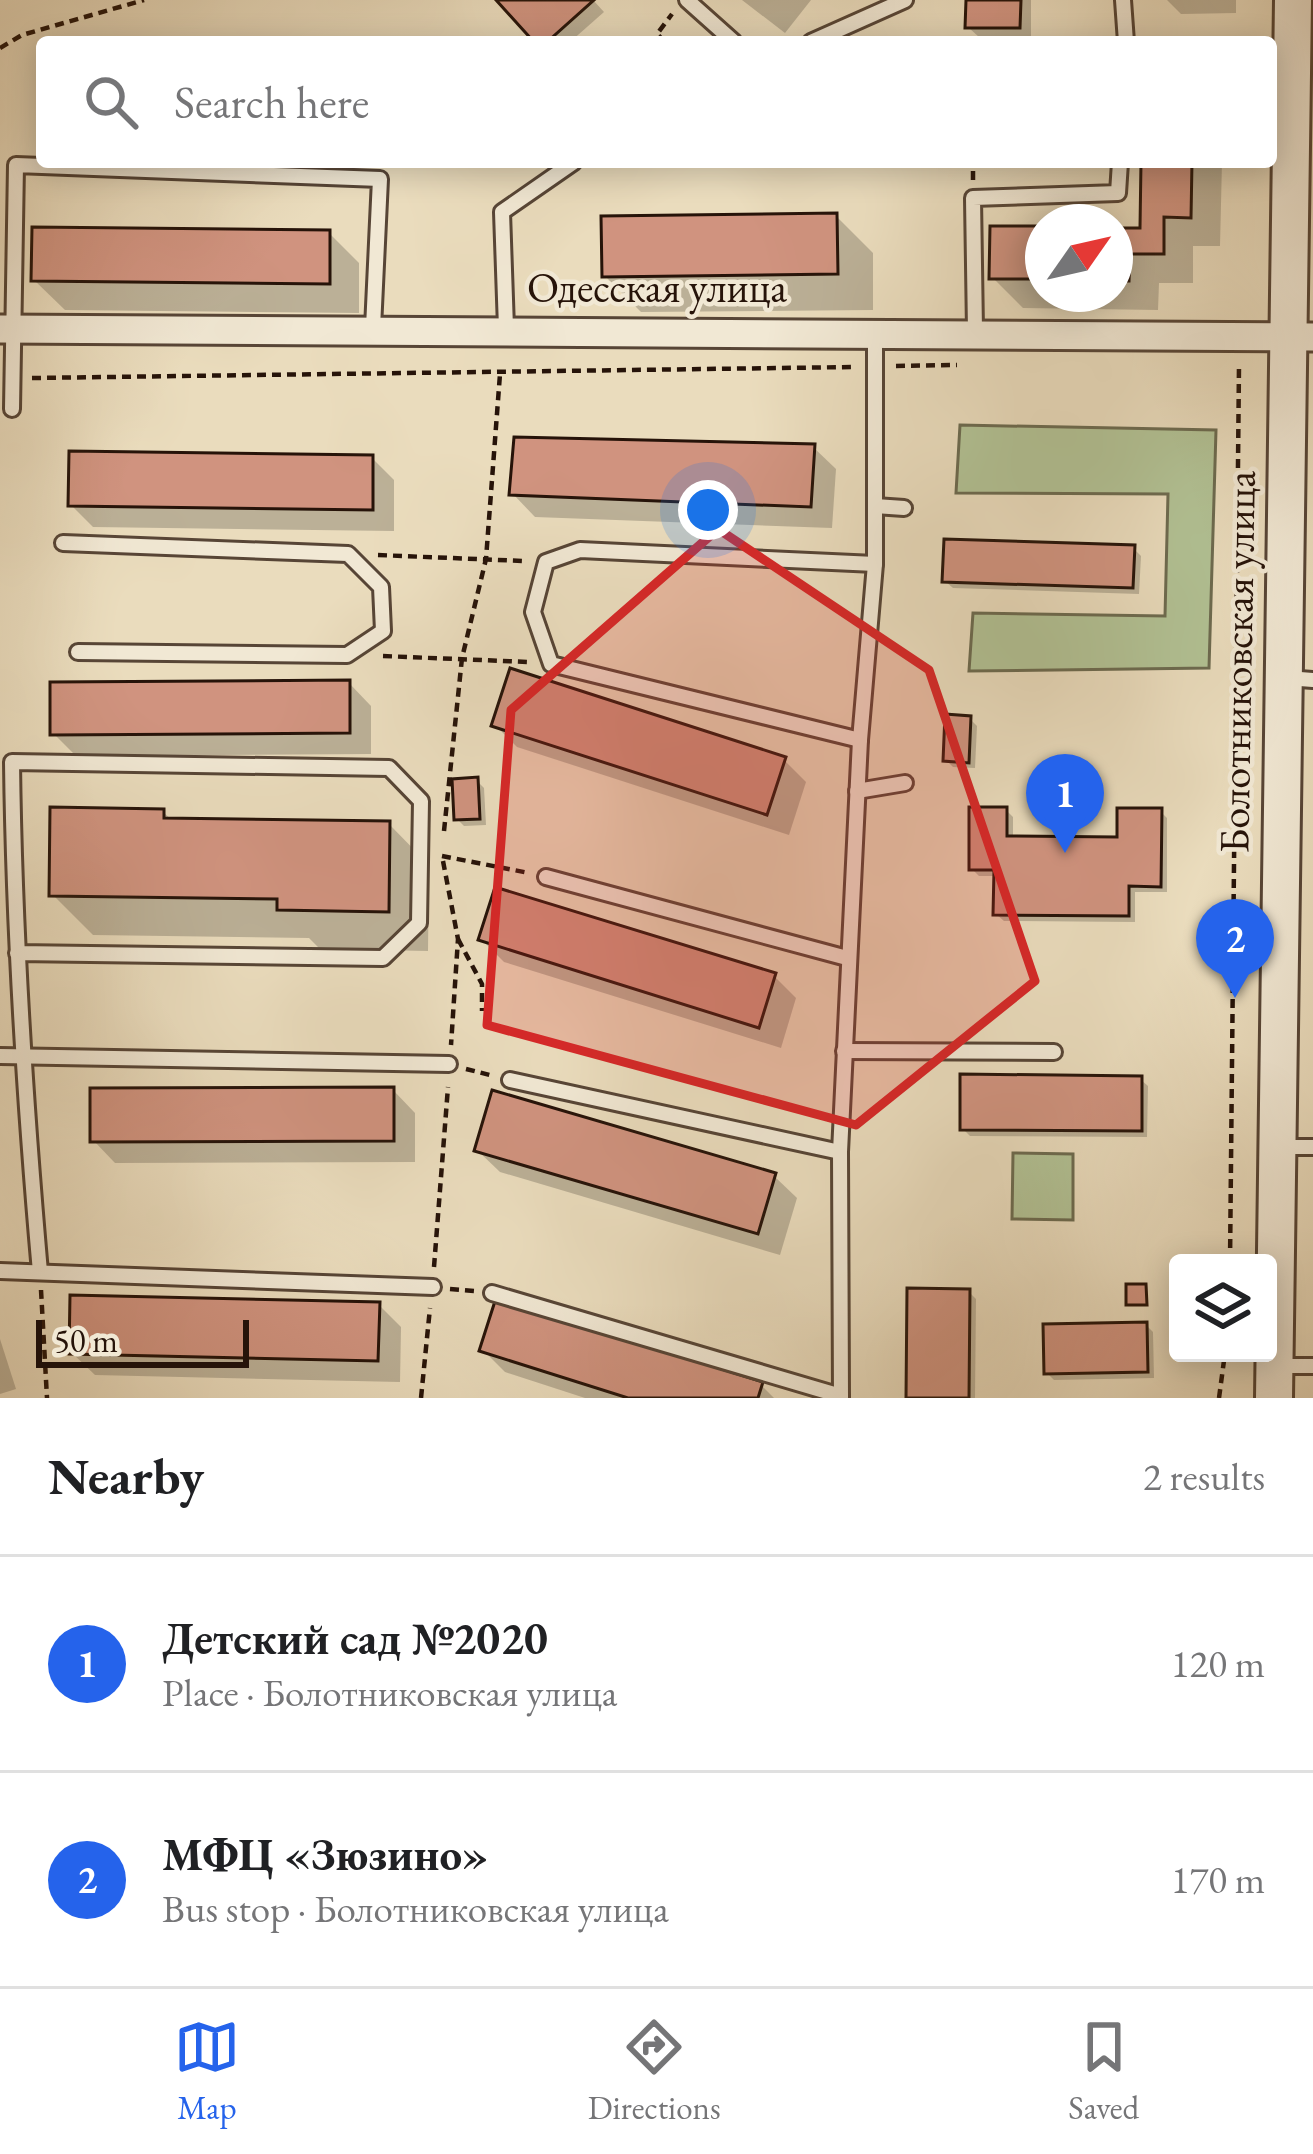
<!DOCTYPE html>
<meta charset="utf-8">
<style>
:root{--surface:#fff;--page:#f6f6f6;--text:#202124;--muted:#757577;--line:#e0e0e0;--accent:#2563eb}
body{margin:0;font-family:"EB Garamond",serif;background:var(--page);color:var(--text)}
.controls{position:absolute;right:36px;bottom:36px;display:grid;overflow:hidden;border-radius:12px;box-shadow:0 6px 30px #0003}
.controls button{width:108px;height:108px;display:grid;place-items:center;padding:0;border:0;border-bottom:3px solid var(--line);background:var(--surface);color:var(--text);font:60px sans-serif}
.compass{position:absolute;left:1025px;top:204px;width:108px;height:108px;border-radius:50%;background:var(--surface);box-shadow:0 6px 30px #0003;rotate:56deg}
.scale{position:absolute;left:36px;bottom:30px;width:213px;box-sizing:border-box;padding-left:12px;border:6px solid #261309;border-top:0;font-size:33px;line-height:42px;white-space:nowrap;color:#261309;-webkit-text-stroke:9px #f1e8d4;paint-order:stroke}
.you{position:absolute;left:708px;top:510px;width:42px;height:42px;margin:-30px;border:9px solid #fff;border-radius:50%;background:#1a73e8;box-shadow:0 0 0 18px #1a73e833}
.badge{display:grid;place-items:center;width:78px;height:78px;border-radius:50%;background:var(--accent);color:#fff;font-size:39px;font-weight:700}
.pin{position:absolute;translate:-50% -99px;filter:drop-shadow(0 3px 6px #0008)}
.pin::after{content:'';position:absolute;top:63px;width:42px;height:36px;background:inherit;clip-path:polygon(0 0,100% 0,50% 100%)}
.list{margin:0;padding:0;list-style:none}
h2{display:flex;justify-content:space-between;align-items:center;height:156px;margin:0;padding:0 48px;font-size:51px}
h2 small{font-size:39px;font-weight:400;color:var(--muted)}
.list li{display:grid;grid-template-columns:78px 1fr auto;gap:36px;align-items:center;box-sizing:border-box;height:216px;padding:0 48px;border-top:3px solid var(--line)}
.list b{display:block;font-size:45px;white-space:nowrap}
.list p{margin:0;font-size:39px;white-space:nowrap;color:var(--muted)}
.list em{font-size:39px;font-style:normal;color:var(--muted)}
.icon{flex:none;width:66px;height:66px;fill:none;stroke:currentColor;stroke-width:2;stroke-linecap:round;stroke-linejoin:round}
.map{position:relative;flex:none;width:1313px;height:1398px;overflow:hidden}
.search{position:absolute;background:var(--surface);box-shadow:0 6px 30px #0003;left:36px;right:36px;top:36px;height:132px;display:flex;align-items:center;gap:30px;box-sizing:border-box;padding:0 42px;border-radius:12px;color:var(--muted);font-size:45px}
.sheet{height:588px;background:var(--surface)}
nav{display:flex;justify-content:space-around;align-items:center;box-sizing:border-box;height:168px;border-top:3px solid var(--line);background:var(--surface);font-size:33px;color:var(--muted)}
nav a{display:grid;justify-items:center;gap:6px}
nav .on{color:var(--accent)}
.map>svg:first-child{display:block}
.green{fill:#b2c295;stroke:#6c6a4f;stroke-width:3}
.shadow{fill:#0003}
.building{fill:#d0937f;stroke:#261309;stroke-width:3}
.lines{fill:none;stroke-linecap:round;stroke-linejoin:round}
.service-casing{stroke:#574536;stroke-width:20}
.minor-casing{stroke:#574536;stroke-width:33}
.tertiary-casing{stroke:#574536;stroke-width:42}
.path{stroke:#261309;stroke-width:4.5;stroke-dasharray:9 6;stroke-linecap:butt}
.service{stroke:#f1e8d4;stroke-width:14}
.minor{stroke:#f1e8d4;stroke-width:27}
.tertiary{stroke:#f1e8d4;stroke-width:36}
.marked{fill:#d62828;fill-opacity:0.2;stroke:#d62828;stroke-width:9;stroke-linejoin:round}
.labels{text-anchor:middle;dominant-baseline:central;stroke-width:9;stroke-linejoin:round;paint-order:stroke}
.street-label{font-size:42px;fill:#261309;stroke:#f1e8d4}
</style>
<div class="map">
<svg width="1313" height="1398" viewBox="0 0 1313 1398">
<rect width="100%" height="100%" fill="#eadcbd"/>
<filter id="stains"><feTurbulence type="fractalNoise" baseFrequency=".00167" numOctaves="4"/><feColorMatrix values="0 0 0 0 .2 0 0 0 0 .09 0 0 0 0 .02 0 0 0 .5 -.17"/></filter>
<radialGradient id="worn" r=".72"><stop offset=".6" stop-color="#630" stop-opacity="0"/><stop offset="1" stop-color="#630" stop-opacity=".3"/></radialGradient>
<g class="green">
<polygon points="960,425 1216,430 1209,668 969,671 973,613 1165,616 1168,494 956,493"/>
<polygon points="1013,1153 1073,1154 1073,1220 1012,1219"/>
</g>
<g class="shadow">
<polygon points="500,0 593,0 604,12 570,42 538,42"/>
<polygon points="742,0 811,0 785,33"/>
<polygon points="969,0 1031,0 1031,38 980,38 968,27"/>
<polygon points="1167,0 1236,0 1236,13 1181,14"/>
<polygon points="1144,162 1222,162 1220,246 1193,246 1193,283 1159,283 1158,310 1023,308 992,277 1043,229 1043,294 1115,294 1115,231 1143,231"/>
<polygon points="836,216 873,253 873,310 641,312 605,276"/>
<polygon points="329,233 359,263 359,313 65,310 34,280"/>
<polygon points="813,447 836,469 832,528 535,517 513,494"/>
<polygon points="372,458 394,480 394,531 93,527 71,505"/>
<polygon points="1133,548 1141,556 1139,594 953,588 945,581"/>
<polygon points="349,683 371,706 371,754 76,756 53,733"/>
<polygon points="970,719 977,726 975,768 953,767 946,760"/>
<polygon points="495,725 784,760 806,782 789,835 517,747"/>
<polygon points="477,781 484,788 486,825 464,826 457,819"/>
<polygon points="1006,810 1013,817 1013,839 1120,840 1160,811 1167,818 1167,892 1135,892 1135,922 1004,921 996,914 997,876 979,876 972,869"/>
<polygon points="163,812 173,821 389,824 429,865 428,951 320,949 309,938 93,935 52,894"/>
<polygon points="482,940 774,976 796,998 781,1048 504,962"/>
<polygon points="1140,1079 1148,1086 1147,1137 970,1136 963,1129"/>
<polygon points="393,1090 415,1113 415,1162 115,1163 93,1140"/>
<polygon points="477,1150 774,1176 797,1198 780,1255 500,1172"/>
<polygon points="969,1292 976,1299 975,1398 909,1398"/>
<polygon points="379,1305 401,1327 400,1382 95,1375 72,1353"/>
<polygon points="1146,1325 1153,1332 1154,1378 1054,1380 1047,1373"/>
<polygon points="0,1339 16,1389 0,1394"/>
<polygon points="483,1350 761,1385 774,1398 585,1398 505,1372"/>
</g>
<g class="building">
<polygon points="496,0 594,0 547,42 534,42"/>
<polygon points="966,0 1021,0 1020,28 965,28"/>
<polygon points="1141,162 1192,162 1191,218 1164,217 1164,254 1130,254 1129,281 1115,281 1115,228 1140,228"/>
<polygon points="837,213 838,274 602,277 601,216"/>
<polygon points="990,226 1043,226 1043,279 989,279"/>
<polygon points="32,227 330,230 330,284 31,281"/>
<polygon points="514,437 815,444 811,507 509,495"/>
<polygon points="69,451 373,455 373,510 68,506"/>
<polygon points="944,539 1135,545 1133,588 942,582"/>
<polygon points="510,668 786,757 767,815 491,726"/>
<polygon points="350,680 350,733 50,735 50,682"/>
<polygon points="945,714 971,716 969,763 943,761"/>
<polygon points="478,777 480,819 454,820 452,779"/>
<polygon points="50,807 164,809 164,818 390,821 389,912 277,910 277,899 49,896"/>
<polygon points="969,807 1007,807 1007,836 1117,837 1117,808 1162,808 1161,887 1129,886 1129,916 993,915 994,870 969,870"/>
<polygon points="495,887 776,973 759,1028 478,940"/>
<polygon points="960,1074 1142,1076 1142,1131 960,1130"/>
<polygon points="394,1087 394,1141 90,1142 90,1088"/>
<polygon points="492,1090 776,1173 758,1234 474,1151"/>
<polygon points="1126,1284 1146,1284 1147,1305 1126,1305"/>
<polygon points="907,1288 970,1289 969,1398 906,1398"/>
<polygon points="70,1295 380,1302 378,1361 69,1354"/>
<polygon points="496,1298 763,1382 758,1398 628,1398 479,1351"/>
<polygon points="1147,1322 1148,1372 1044,1374 1043,1324"/>
</g>
<g class="lines">
<defs>
<g id="service">
<polyline points="687,0 734,42"/>
<polyline points="1123,0 1126,42"/>
<polyline points="811,42 905,0"/>
<polyline points="506,328 502,212 574,162"/>
<polyline points="975,331 973,198 1118,193 1120,162"/>
<polyline points="12,409 16,165 380,179 373,328"/>
<polyline points="875,506 904,508"/>
<polyline points="63,543 348,554 381,587 383,631 347,655 78,652"/>
<polyline points="1287,678 1313,680"/>
<polyline points="860,740 551,664 533,612 546,562 580,550 875,564"/>
<polyline points="857,791 905,783"/>
<polyline points="546,877 847,958"/>
<path d="M17,953L383,958L419,923L421,801L389,768L12,762C14,933 25,1102 40,1272"/>
<polyline points="844,1051 1054,1052"/>
<polyline points="0,1056 449,1064"/>
<polyline points="510,1080 840,1152"/>
<polyline points="1281,1147 1313,1147"/>
<polyline points="0,1271 433,1287"/>
<polyline points="492,1293 841,1396"/>
<polyline points="1276,1366 1313,1366"/>
<polyline points="841,1398 840,1152 860,740 875,564 875,331"/>
</g>
<polyline id="minor" points="0,329 1313,337"/>
<polyline id="tertiary" points="1274,1398 1293,0"/>
</defs>
<use href="#service" class="service-casing"/>
<use href="#minor" class="minor-casing"/>
<use href="#tertiary" class="tertiary-casing"/>
<g class="path">
<polyline points="665,42 657,34 672,14"/>
<polyline points="0,48 22,35 144,0"/>
<polyline points="973,180 973,162"/>
<polyline points="896,366 957,365"/>
<polyline points="32,378 855,367"/>
<polyline points="378,555 522,561"/>
<polyline points="383,656 527,662"/>
<polyline points="444,831 462,658 486,559 500,374"/>
<polyline points="442,856 529,873"/>
<polyline points="443,861 458,939 451,1045"/>
<polyline points="458,939 482,984 482,1011"/>
<polyline points="466,1069 490,1075"/>
<polyline points="1230,1263 1239,365"/>
<polyline points="434,1267 448,1087"/>
<polyline points="450,1289 475,1291"/>
<polyline points="41,1290 47,1398"/>
<polyline points="421,1398 430,1308"/>
<polyline points="1219,1398 1225,1353"/>
</g>
<use href="#service" class="service"/>
<use href="#minor" class="minor"/>
<use href="#tertiary" class="tertiary"/>
</g>
<path class="marked" d="M718,529L929,670L1035,981L856,1125L487,1025L511,710Z"/>
<g class="labels">
<g class="street-label">
<text x="657" y="287">Одесская улица</text>
<text transform="translate(1237 662) rotate(-89)">Болотниковская улица</text>
</g>
</g>
<rect width="100%" height="100%" filter="url(#stains)"/>
<rect width="100%" height="100%" fill="url(#worn)"/>
</svg>
<div class="controls">
<button><svg class="icon" aria-label="layers" viewBox="0 0 24 24"><path d="M12 4l9 5-9 5-9-5zM3 14l9 5 9-5"/></svg></button>
</div>
<svg class="compass" viewBox="-18 -18 36 36"><path d="M0-13l5 13h-10z" fill="#e53935"/><path d="M0 13l5-13h-10z" fill="#757577"/></svg>
<div class="scale">50 m</div>
<div class="you"></div>
<div class="pin badge" style="left:1065px;top:853px">1</div>
<div class="pin badge" style="left:1235px;top:998px">2</div>
<div class="search"><svg class="icon" aria-label="search" viewBox="0 0 24 24"><circle cx="10" cy="10" r="6"/><path d="M15 15l6 6"/></svg>Search here</div>
</div>
<section class="sheet">
<h2>Nearby<small>2 results</small></h2>
<ul class="list">
<li><span class="badge">1</span><div><b>Детский сад №2020</b><p>Place · Болотниковская улица</p></div><em>120 m</em></li>
<li><span class="badge">2</span><div><b>МФЦ «Зюзино»</b><p>Bus stop · Болотниковская улица</p></div><em>170 m</em></li>
</ul>
</section>
<nav>
<a class="on"><svg class="icon" aria-label="map" viewBox="0 0 24 24"><path d="M3 6l6-2 6 2 6-2v14l-6 2-6-2-6 2zM9 4v14M15 6v14"/></svg>Map</a>
<a><svg class="icon" aria-label="directions" viewBox="0 0 24 24"><path d="M12 3l9 9-9 9-9-9zM9 14v-3h6M13 9l2 2-2 2"/></svg>Directions</a>
<a><svg class="icon" aria-label="saved" viewBox="0 0 24 24"><path d="M7 4h10v16l-5-4-5 4z"/></svg>Saved</a>
</nav>
